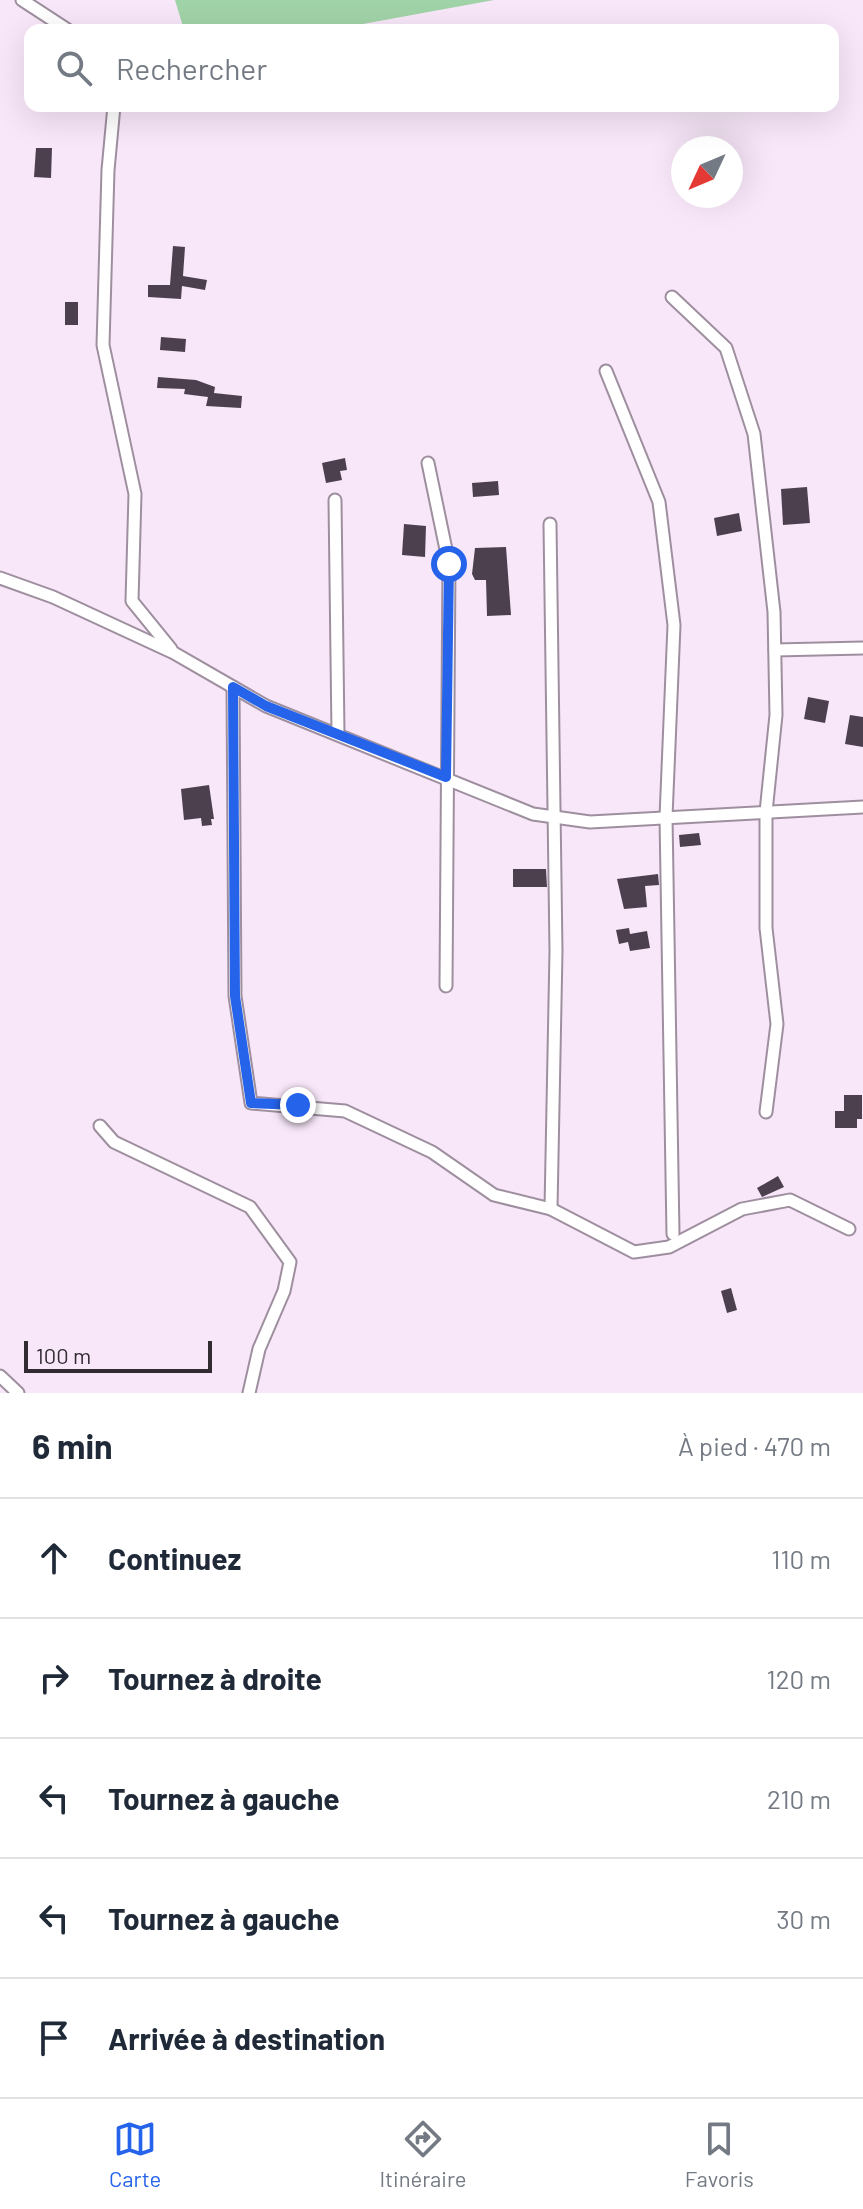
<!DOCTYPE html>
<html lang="fr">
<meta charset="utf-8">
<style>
:root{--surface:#fff;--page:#f6f6f7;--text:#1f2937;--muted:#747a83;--line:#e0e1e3;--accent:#2563eb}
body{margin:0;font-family:Barlow,sans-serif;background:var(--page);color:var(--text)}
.compass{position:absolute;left:671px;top:136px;width:72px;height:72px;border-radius:50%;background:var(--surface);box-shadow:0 8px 32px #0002;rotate:226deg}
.scale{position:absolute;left:24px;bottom:20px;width:188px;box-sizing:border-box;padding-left:8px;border:4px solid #322b32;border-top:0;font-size:22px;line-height:28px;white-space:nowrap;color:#322b32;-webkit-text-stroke:6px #f8e7f9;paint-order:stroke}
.stop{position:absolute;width:24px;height:24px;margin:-18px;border:6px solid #2563eb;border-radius:50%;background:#fff}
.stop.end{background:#2563eb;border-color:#fff;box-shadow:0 2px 8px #0008}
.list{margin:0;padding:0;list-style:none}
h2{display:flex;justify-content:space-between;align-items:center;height:104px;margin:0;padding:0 32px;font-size:34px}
h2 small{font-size:26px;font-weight:400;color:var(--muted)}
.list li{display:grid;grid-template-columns:52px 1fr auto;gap:24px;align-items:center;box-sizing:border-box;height:120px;padding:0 32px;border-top:2px solid var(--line)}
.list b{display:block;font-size:30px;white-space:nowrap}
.list em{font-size:26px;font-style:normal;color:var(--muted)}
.icon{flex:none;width:44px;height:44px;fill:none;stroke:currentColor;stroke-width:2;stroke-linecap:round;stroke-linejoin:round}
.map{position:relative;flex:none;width:863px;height:1393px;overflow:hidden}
.search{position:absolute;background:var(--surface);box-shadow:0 8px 32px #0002;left:24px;right:24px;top:24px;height:88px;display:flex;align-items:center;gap:20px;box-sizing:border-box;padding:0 28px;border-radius:16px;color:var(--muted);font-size:30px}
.sheet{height:704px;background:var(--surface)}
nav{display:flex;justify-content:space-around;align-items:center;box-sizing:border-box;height:112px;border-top:2px solid var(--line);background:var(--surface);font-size:22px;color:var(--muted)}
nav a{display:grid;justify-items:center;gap:4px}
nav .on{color:var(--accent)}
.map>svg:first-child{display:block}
.green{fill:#a1d3a8}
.building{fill:#4d404e}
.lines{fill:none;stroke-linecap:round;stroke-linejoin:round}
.street-casing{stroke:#9e8f9f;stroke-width:15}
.street{stroke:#fff;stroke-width:11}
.route{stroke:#2563eb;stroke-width:10}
</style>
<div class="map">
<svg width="863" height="1393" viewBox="0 0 863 1393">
<rect width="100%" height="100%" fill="#f8e7f9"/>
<polygon class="green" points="175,0 494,0 330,30 184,30"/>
<g class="building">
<polygon points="36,148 52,148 51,178 34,177"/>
<polygon points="173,246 185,247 183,276 207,280 205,290 182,286 181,299 148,297 148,285 170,285"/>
<rect x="65" y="302" width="13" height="23"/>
<polygon points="161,337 186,339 185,352 160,350"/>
<polygon points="158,377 196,380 215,387 214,393 242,396 241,408 206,406 208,397 184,394 185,389 157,388"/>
<polygon points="345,458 347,470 340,471 342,480 326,483 322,463"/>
<polygon points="498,481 499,495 473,497 472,483"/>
<polygon points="807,487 810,523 783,525 781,489"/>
<polygon points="739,513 742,531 717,536 714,518"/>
<polygon points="404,524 426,526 425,557 402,555"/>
<polygon points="506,547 511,615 487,616 486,580 475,580 472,574 475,548"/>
<polygon points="808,697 829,701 825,723 804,719"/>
<polygon points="850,715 863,717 863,747 845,744"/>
<polygon points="209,785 214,819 211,819 212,825 202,826 201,818 184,820 181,789"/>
<polygon points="699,833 701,845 680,847 679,835"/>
<polygon points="513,869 546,869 547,887 513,887"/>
<polygon points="658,874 659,885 645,886 647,907 624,909 617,879"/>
<polygon points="629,928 630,934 647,931 650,948 630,951 628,942 619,944 616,930"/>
<polygon points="844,1095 862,1095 862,1119 857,1119 857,1128 835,1128 835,1111 844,1111"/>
<polygon points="778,1176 784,1187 762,1197 757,1188"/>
<polygon points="731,1288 737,1310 727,1313 721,1291"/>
</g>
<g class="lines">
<defs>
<g id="street">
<polyline points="22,0 68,30"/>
<polyline points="114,106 108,170 103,345 135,494 132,601 171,649"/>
<polyline points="672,297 726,348 754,434 774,612 776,715 766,812 766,928 777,1024 766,1112"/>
<polyline points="606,371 659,502 674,625 666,817 673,1234"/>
<polyline points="428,463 449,564 446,986"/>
<polyline points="335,500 338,734"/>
<polyline points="550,524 556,951 551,1209"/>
<polyline points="0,578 53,597 174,653 266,706 533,814 590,822 863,807"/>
<polyline points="775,650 863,648"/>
<polyline points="233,687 235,996 251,1103 345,1111 432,1152 494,1195 551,1209 634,1252 669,1247 742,1209 790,1200 849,1229"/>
<polyline points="100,1126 114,1142 250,1207 290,1262 284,1291 259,1349 249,1393"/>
<polyline points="0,1376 18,1393"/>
</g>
</defs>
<use href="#street" class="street-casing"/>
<use href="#street" class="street"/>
</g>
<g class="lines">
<polyline class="route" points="298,1105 251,1103 235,996 233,687 266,706 446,777 449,564"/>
</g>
</svg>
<svg class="compass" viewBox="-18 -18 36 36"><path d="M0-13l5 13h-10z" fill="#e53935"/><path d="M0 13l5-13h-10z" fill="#747a83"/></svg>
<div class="scale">100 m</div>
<div class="stop" style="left:449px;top:564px"></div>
<div class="stop end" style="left:298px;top:1105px"></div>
<div class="search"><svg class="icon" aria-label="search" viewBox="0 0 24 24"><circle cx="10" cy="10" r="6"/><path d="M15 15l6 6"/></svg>Rechercher</div>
</div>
<section class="sheet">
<h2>6 min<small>À pied · 470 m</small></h2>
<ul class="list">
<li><svg class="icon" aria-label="ahead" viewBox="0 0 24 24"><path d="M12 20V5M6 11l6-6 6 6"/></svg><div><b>Continuez</b></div><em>110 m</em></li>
<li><svg class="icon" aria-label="right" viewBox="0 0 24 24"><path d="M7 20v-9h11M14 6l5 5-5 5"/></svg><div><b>Tournez à droite</b></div><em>120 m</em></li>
<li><svg class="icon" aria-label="left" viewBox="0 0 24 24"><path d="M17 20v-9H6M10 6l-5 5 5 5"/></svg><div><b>Tournez à gauche</b></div><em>210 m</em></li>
<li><svg class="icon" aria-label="left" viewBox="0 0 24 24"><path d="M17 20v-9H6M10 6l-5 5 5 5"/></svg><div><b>Tournez à gauche</b></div><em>30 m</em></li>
<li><svg class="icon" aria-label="arrive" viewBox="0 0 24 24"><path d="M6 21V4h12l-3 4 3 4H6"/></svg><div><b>Arrivée à destination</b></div></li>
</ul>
</section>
<nav>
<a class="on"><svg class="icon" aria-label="map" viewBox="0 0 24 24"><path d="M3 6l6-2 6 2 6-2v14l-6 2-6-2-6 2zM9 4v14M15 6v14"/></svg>Carte</a>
<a><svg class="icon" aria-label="directions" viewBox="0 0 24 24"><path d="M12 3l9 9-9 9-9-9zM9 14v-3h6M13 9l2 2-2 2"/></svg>Itinéraire</a>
<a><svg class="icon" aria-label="saved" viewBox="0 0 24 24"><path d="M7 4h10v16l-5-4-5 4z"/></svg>Favoris</a>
</nav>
